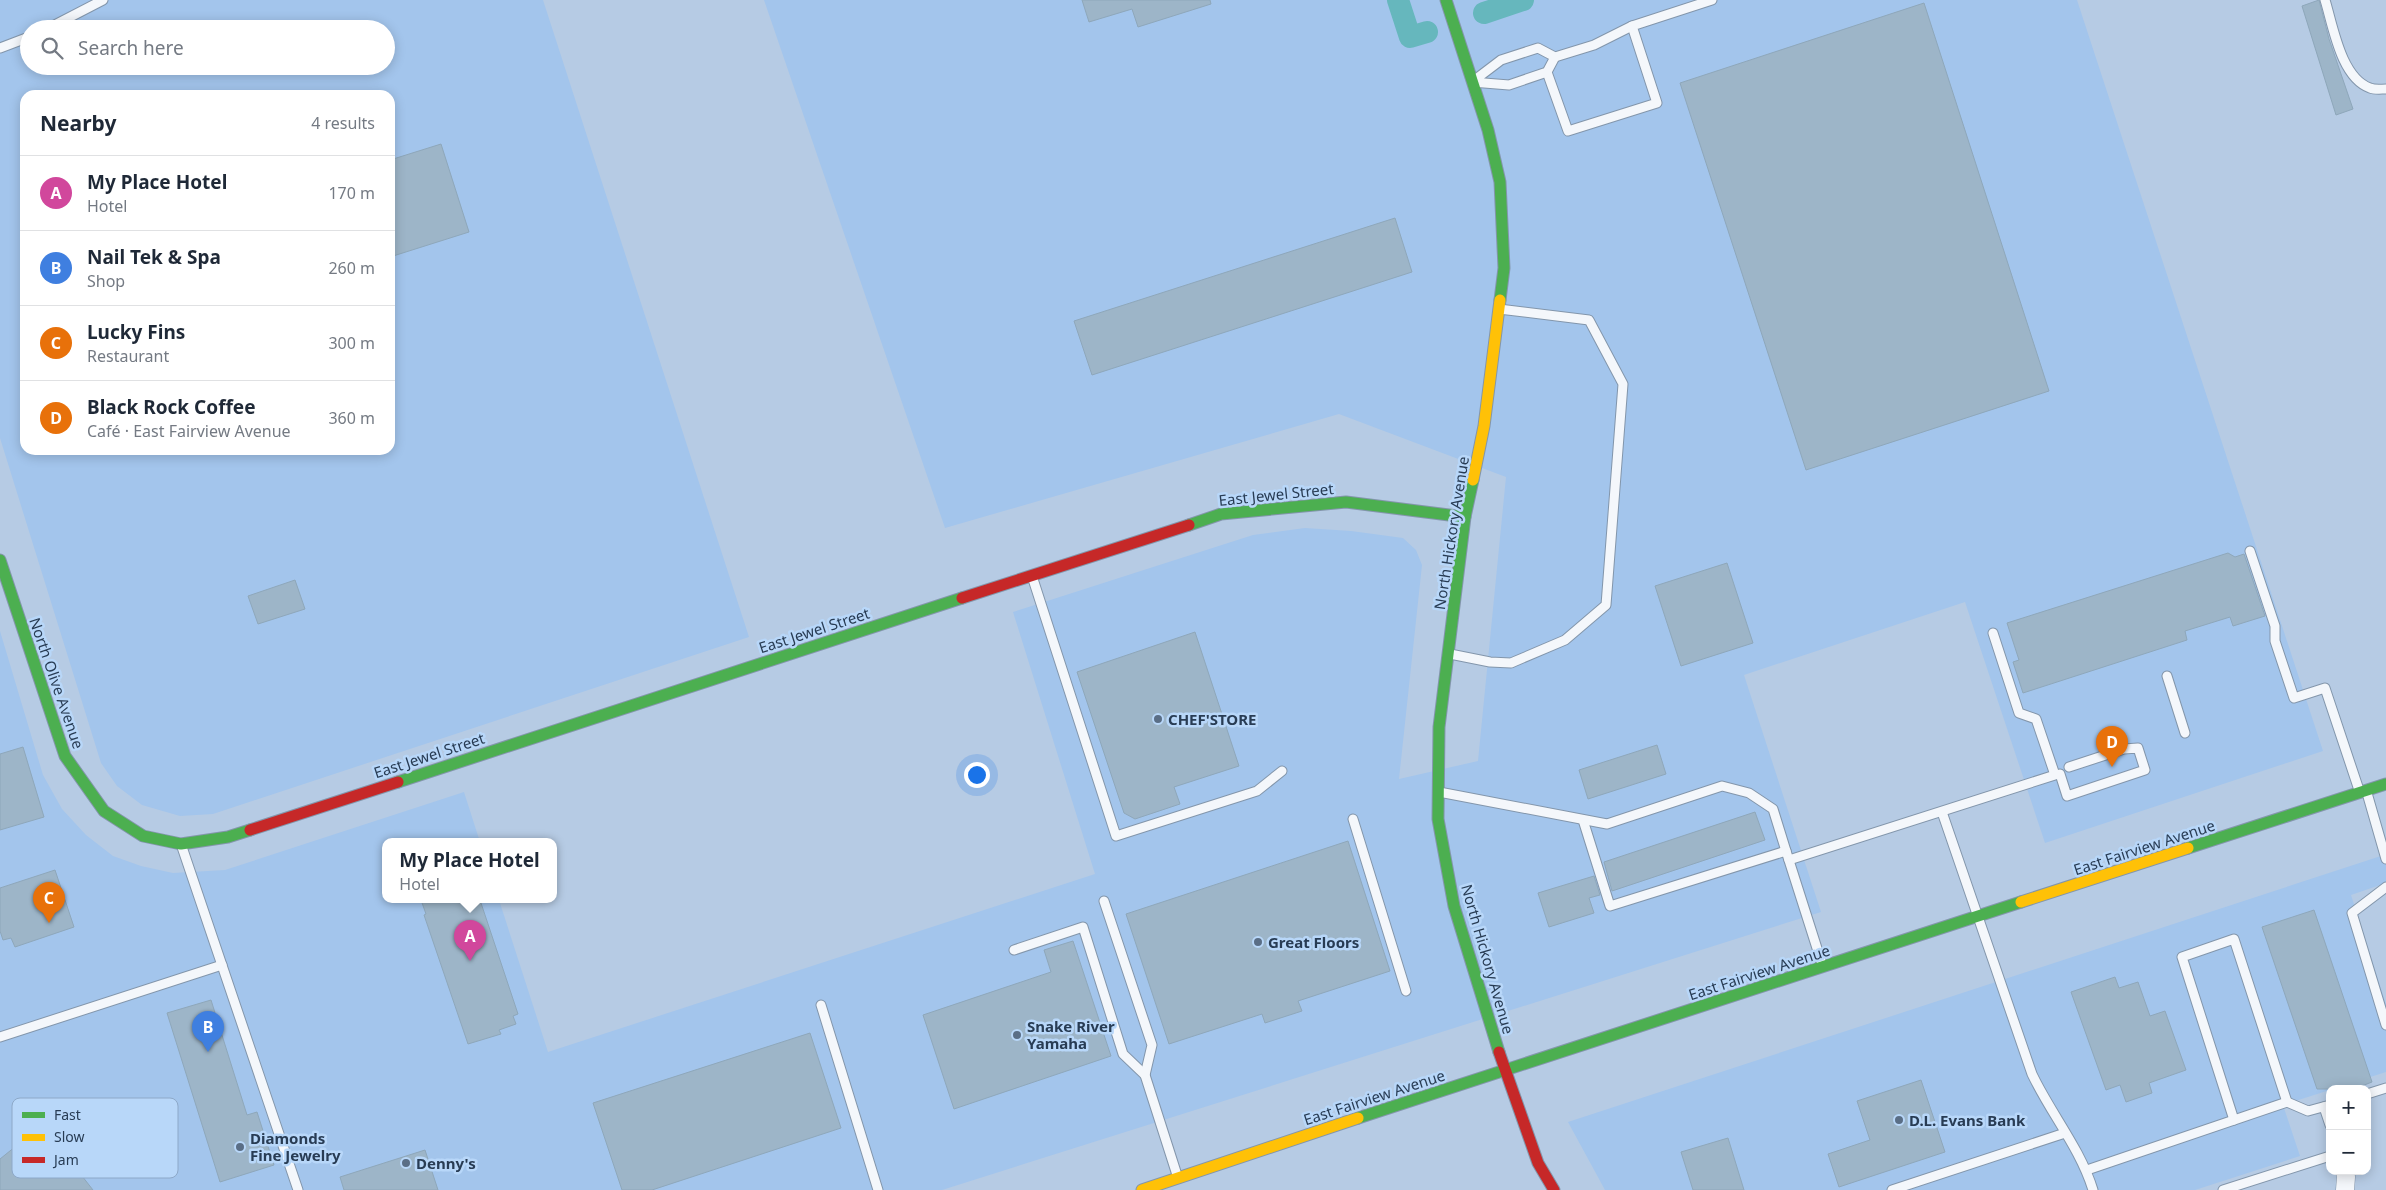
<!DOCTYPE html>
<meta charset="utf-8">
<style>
:root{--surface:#fff;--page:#f6f6f7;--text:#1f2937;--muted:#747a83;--line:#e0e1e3;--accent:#0f766e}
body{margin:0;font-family:"Noto Sans",sans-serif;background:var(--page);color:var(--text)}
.controls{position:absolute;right:15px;bottom:15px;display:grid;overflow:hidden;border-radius:10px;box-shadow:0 2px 12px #0003}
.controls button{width:45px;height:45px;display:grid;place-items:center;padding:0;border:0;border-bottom:1px solid var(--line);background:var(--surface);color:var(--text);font:25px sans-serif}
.you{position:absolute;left:976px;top:774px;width:18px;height:18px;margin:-12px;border:4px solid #fff;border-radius:50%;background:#1a73e8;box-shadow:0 0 0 8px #1a73e833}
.badge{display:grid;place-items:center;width:32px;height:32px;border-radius:50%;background:var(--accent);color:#fff;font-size:16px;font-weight:700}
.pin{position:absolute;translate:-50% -41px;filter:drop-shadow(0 1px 2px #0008)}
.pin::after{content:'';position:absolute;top:26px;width:18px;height:15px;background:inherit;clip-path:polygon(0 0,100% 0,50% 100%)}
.popup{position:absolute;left:382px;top:838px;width:175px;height:65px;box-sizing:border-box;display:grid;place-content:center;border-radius:10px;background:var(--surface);filter:drop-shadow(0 1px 4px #0005);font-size:16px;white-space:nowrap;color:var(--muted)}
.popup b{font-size:19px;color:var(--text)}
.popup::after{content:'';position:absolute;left:50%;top:100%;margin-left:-10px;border:10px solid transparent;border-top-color:var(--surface)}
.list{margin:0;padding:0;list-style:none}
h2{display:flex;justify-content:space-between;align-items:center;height:65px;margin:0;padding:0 20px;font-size:21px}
h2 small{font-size:16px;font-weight:400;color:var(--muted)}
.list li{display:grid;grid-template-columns:32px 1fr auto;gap:15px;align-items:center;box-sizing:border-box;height:75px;padding:0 20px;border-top:1px solid var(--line)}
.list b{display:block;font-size:19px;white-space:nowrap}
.list p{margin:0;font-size:16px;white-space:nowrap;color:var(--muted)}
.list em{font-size:16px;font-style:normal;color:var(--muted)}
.icon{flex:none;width:28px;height:28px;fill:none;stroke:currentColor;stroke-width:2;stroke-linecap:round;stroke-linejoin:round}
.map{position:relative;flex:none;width:2386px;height:1190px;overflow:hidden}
.search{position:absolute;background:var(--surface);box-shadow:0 2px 12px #0003;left:20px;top:20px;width:375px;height:55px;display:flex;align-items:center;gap:12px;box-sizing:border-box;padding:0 18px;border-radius:28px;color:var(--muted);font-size:19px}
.panel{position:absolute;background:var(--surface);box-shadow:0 2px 12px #0003;left:20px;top:90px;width:375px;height:365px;border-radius:15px}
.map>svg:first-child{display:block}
.built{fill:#a3c5ec;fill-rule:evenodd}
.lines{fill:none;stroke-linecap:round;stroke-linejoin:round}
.canal{stroke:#66b7bd;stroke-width:22}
.building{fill:#9db5c8;stroke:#8ea7ba}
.lane-casing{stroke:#8396ab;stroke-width:11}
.street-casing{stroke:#8396ab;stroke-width:19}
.fast-casing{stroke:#8396ab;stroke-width:13}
.slow-casing{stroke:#8396ab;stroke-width:13}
.jam-casing{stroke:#8396ab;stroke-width:13}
.lane{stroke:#f4f7fb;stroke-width:9}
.street{stroke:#f4f7fb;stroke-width:18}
.fast{stroke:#4caf50;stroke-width:11}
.slow{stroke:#ffc107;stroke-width:11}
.jam{stroke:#c62828;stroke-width:11}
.poi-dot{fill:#5a6e86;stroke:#b8d7f9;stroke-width:2}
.labels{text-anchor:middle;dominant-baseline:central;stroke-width:5;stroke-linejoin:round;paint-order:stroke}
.street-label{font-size:15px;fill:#283c54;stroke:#b8d7f9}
.poi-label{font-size:15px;font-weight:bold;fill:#283c54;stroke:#b8d7f9;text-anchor:start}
.key{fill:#b8d7f9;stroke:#8da8c8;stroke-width:1}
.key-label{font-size:14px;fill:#283c54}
</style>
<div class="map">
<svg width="2386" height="1190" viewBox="0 0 2386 1190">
<rect width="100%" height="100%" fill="#b6cbe4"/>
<g class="built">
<path d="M0,0H543L749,637L213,814L180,816L142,805L117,786L101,763L0,438ZM29,29H386V66H29ZM25,95H390V450H25Z"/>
<polygon points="764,0 2077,0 2323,751 2045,843 1965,602 1744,675 1821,912 942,1190 0,1190 0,631 43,775 62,809 86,835 113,856 141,866 173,873 225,870 464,792 480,842 386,842 386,900 499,900 548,1052 1095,874 1013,612 1253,535 1305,528 1351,531 1403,538 1416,550 1422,565 1399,779 1478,761 1506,477 1339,414 945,528"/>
<polygon points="2384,855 2386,863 2386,883 2351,895 2386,1004 2386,1072 2283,1105 2300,1156 2195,1190 1605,1190 1568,1122"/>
</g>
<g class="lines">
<g class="canal">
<polyline points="1398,0 1410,37 1427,32"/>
<polyline points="1484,13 1523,0"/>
</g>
</g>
<g class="building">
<polygon points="1082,0 1210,0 1211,4 1138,27 1132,9 1089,22"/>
<polygon points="2319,0 2329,39 2353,109 2336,115 2302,6"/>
<polygon points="1924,3 2049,391 1806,470 1680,83"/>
<polygon points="441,144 469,232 390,257 390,160"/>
<polygon points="1395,218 1412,272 1092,375 1074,321"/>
<polygon points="2228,553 2235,557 2244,554 2265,616 2233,626 2230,617 2185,631 2187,640 2023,693 2013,662 2019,660 2007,623"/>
<polygon points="1727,563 1753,643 1681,666 1655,586"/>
<polygon points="295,580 305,609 258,624 248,596"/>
<polygon points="1195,632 1239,766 1174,787 1180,804 1135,819 1124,813 1077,672"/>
<polygon points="1657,745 1666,774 1588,799 1579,770"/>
<polygon points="23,747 44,817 0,830 0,754"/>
<polygon points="1755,812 1765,840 1612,891 1604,862"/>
<polygon points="1348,841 1390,971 1298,1001 1302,1011 1265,1023 1262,1014 1169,1044 1126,914"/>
<polygon points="55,870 74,927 15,947 11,938 3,940 0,931 0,888"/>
<polygon points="1594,876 1600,895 1589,898 1594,913 1549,927 1538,893"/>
<polygon points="421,900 480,900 518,1014 513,1016 516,1024 499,1030 501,1034 468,1044 424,915 426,914"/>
<polygon points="2314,910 2372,1082 2354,1089 2317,1089 2262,927"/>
<polygon points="1073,941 1111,1056 954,1109 923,1015 1051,972 1044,950"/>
<polygon points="2115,977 2119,988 2138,982 2150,1016 2165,1011 2186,1070 2149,1083 2152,1093 2126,1102 2120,1085 2106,1090 2071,992"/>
<polygon points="211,1000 247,1115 257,1112 274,1165 220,1182 167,1013"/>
<polygon points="810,1033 841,1128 652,1190 622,1190 593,1103"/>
<polygon points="1921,1080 1945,1152 1839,1187 1828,1154 1870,1140 1857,1101"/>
<polygon points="42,1125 93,1190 0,1190 0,1159"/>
<polygon points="1728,1138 1744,1190 1693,1190 1681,1152"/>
<polygon points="425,1150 438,1190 344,1190 340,1177"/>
</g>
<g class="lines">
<defs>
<g id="lane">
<path d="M2325,0C2333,26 2341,78 2370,88C2375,90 2381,89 2386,89"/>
<polyline points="47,29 103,0"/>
<polyline points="0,48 29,37"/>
<polygon points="1538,48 1555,57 1547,72 1509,85 1472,82 1501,60"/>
<polyline points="1555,57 1594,45 1632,26"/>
<polyline points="1547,72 1568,131 1657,103 1632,26 1712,0"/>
<polyline points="2250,551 2275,626 2275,641 2294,698 2325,688 2359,790"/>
<polyline points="1032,576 1116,836 1257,791 1282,771"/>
<polyline points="1450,654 1490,662 1511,663 1565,640 1606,605 1623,384 1589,320 1499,309"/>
<polyline points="2167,676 2185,733"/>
<polyline points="2060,774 2067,796 2145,770 2138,748 2124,749 2069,767"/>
<polyline points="1439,792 1607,824 1722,786 1749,793 1773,809 1786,851"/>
<polyline points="2367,793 2386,859"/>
<path d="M1942,812L2032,1074C2051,1114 2080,1148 2093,1190"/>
<polyline points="1353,819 1406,991"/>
<polyline points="1583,820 1610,906 1786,851 1822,964"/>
<polyline points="181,844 298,1190"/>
<polyline points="1789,860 2055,775 2036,719 2019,713 1993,633"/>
<polyline points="2386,887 2352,913 2386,1025"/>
<polyline points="1104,901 1152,1045 1145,1075"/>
<polyline points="1014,950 1083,927 1123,1054 1145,1075 1177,1175"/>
<polyline points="821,1005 878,1190"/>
<polyline points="0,1037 222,965"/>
<polyline points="2367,1094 2386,1088"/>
<polyline points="2324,1107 2330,1125"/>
<polyline points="2234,1120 2182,957 2234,939 2287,1102"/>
<polyline points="2087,1170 2287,1102 2308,1111 2330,1105"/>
<polyline points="1892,1190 2065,1133"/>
<polyline points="2223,1190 2330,1156"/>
</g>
<polyline id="street" points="2345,1171 2346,1177 2345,1190"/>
<g id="fast">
<polyline points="1446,0 1488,130 1500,182 1504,268 1500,300"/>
<polyline points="1473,480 1465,517 1439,727 1438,819 1454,906 1499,1052"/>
<polyline points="1189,525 1221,514 1346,502 1465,517"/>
<polyline points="0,560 65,756 104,811 143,836 181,844 228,837 250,830"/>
<polyline points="398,782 962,598"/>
<polyline points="2188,848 2386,784"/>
<polyline points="1358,1118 2021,902"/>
</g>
<g id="slow">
<polyline points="1473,480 1484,426 1500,300"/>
<polyline points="2021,902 2188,848"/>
<polyline points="1142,1190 1358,1118"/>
</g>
<g id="jam">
<polyline points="962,598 1189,525"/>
<polyline points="250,830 398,782"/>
<polyline points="1499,1052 1538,1163 1554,1190"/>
</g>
</defs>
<use href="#lane" class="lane-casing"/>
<use href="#street" class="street-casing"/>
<use href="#fast" class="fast-casing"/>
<use href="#slow" class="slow-casing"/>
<use href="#jam" class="jam-casing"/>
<use href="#lane" class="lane"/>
<use href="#street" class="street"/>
<use href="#fast" class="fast"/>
<use href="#slow" class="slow"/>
<use href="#jam" class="jam"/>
</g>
<g class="poi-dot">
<circle cx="1158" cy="719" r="5"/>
<circle cx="1258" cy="942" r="5"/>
<circle cx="1017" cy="1035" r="5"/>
<circle cx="1899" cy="1120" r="5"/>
<circle cx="240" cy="1147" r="5"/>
<circle cx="406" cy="1163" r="5"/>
</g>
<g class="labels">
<g class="street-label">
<text transform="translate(1276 494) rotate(-6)">East Jewel Street</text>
<text transform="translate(1451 533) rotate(-81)">North Hickory Avenue</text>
<text transform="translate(814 630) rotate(-18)">East Jewel Street</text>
<text transform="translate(57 683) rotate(71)">North Olive Avenue</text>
<text transform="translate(429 755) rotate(-18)">East Jewel Street</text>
<text transform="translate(2144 847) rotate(-18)">East Fairview Avenue</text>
<text transform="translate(1488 959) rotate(74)">North Hickory Avenue</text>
<text transform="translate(1759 972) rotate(-18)">East Fairview Avenue</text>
<text transform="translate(1374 1097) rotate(-18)">East Fairview Avenue</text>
</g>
<g class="poi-label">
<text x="1168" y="719">CHEF'STORE</text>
<text x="1268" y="942">Great Floors</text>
<text x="1027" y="1026">Snake River<tspan x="1027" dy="17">Yamaha</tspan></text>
<text x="1909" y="1120">D.L. Evans Bank</text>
<text x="250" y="1138">Diamonds<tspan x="250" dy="17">Fine Jewelry</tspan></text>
<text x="416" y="1163">Denny's</text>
</g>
</g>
<rect x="12" y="1098" width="166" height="80" rx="8" class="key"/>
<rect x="22" y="1112" width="23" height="6" fill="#4caf50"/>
<rect x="22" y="1134" width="23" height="7" fill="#ffc107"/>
<rect x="22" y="1157" width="23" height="6" fill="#c62828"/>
<g class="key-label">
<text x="54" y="1120">Fast</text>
<text x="54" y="1142">Slow</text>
<text x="54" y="1165">Jam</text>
</g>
</svg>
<div class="controls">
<button>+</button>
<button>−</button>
</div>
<div class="you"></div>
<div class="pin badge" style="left:470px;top:961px;background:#d1479c">A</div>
<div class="popup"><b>My Place Hotel</b>Hotel</div>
<div class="pin badge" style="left:208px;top:1052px;background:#3f7fe0">B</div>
<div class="pin badge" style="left:49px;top:923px;background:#e8710a">C</div>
<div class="pin badge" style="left:2112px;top:767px;background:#e8710a">D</div>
<div class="search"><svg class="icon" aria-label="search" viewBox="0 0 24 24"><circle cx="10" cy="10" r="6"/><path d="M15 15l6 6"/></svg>Search here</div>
<section class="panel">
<h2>Nearby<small>4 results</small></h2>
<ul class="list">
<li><span class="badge" style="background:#d1479c">A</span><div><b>My Place Hotel</b><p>Hotel</p></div><em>170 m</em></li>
<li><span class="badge" style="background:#3f7fe0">B</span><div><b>Nail Tek &amp; Spa</b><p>Shop</p></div><em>260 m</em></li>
<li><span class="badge" style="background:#e8710a">C</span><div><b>Lucky Fins</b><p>Restaurant</p></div><em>300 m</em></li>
<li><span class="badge" style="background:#e8710a">D</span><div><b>Black Rock Coffee</b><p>Café · East Fairview Avenue</p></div><em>360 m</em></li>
</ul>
</section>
</div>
